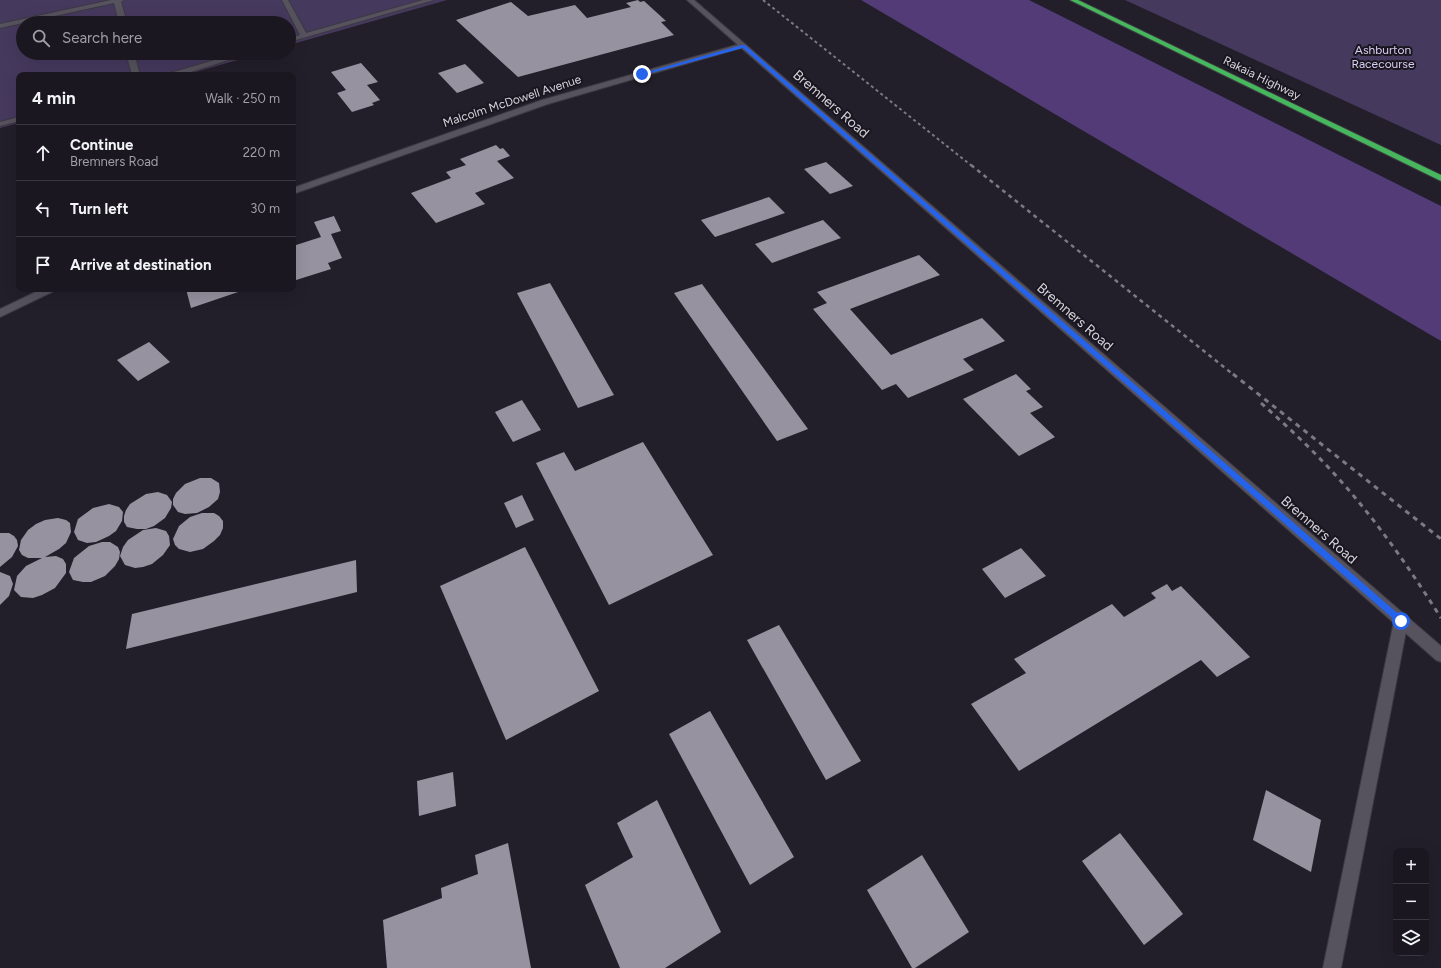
<!DOCTYPE html>
<meta charset="utf-8">
<style>
:root{--surface:#1a1720;--page:#232029;--text:#f1f3f6;--muted:#9f9fa5;--line:#38363e}
body{margin:0;font-family:Figtree,sans-serif;background:var(--page);color:var(--text)}
.controls{position:absolute;right:12px;bottom:12px;display:grid;overflow:hidden;border-radius:8px;box-shadow:0 4px 16px #0002}
.controls button{width:36px;height:36px;display:grid;place-items:center;padding:0;border:0;border-bottom:1px solid var(--line);background:var(--surface);color:var(--text);font:20px sans-serif}
.stop{position:absolute;width:12px;height:12px;margin:-9px;border:3px solid #2563eb;border-radius:50%;background:#fff}
.stop.end{background:#2563eb;border-color:#fff;box-shadow:0 1px 4px #0008}
.list{margin:0;padding:0;list-style:none}
h2{display:flex;justify-content:space-between;align-items:center;height:52px;margin:0;padding:0 16px;font-size:17px}
h2 small{font-size:13px;font-weight:400;color:var(--muted)}
.list li{display:grid;grid-template-columns:26px 1fr auto;gap:12px;align-items:center;box-sizing:border-box;height:56px;padding:0 16px;border-top:1px solid var(--line)}
.list b{display:block;font-size:15px;white-space:nowrap}
.list p{margin:0;font-size:13px;white-space:nowrap;color:var(--muted)}
.list em{font-size:13px;font-style:normal;color:var(--muted)}
.icon{flex:none;width:22px;height:22px;fill:none;stroke:currentColor;stroke-width:2;stroke-linecap:round;stroke-linejoin:round}
.map{position:relative;flex:none;width:1441px;height:968px;overflow:hidden}
.search{position:absolute;background:var(--surface);box-shadow:0 4px 16px #0002;left:16px;top:16px;width:280px;height:44px;display:flex;align-items:center;gap:10px;box-sizing:border-box;padding:0 14px;border-radius:22px;color:var(--muted);font-size:15px}
.panel{position:absolute;background:var(--surface);box-shadow:0 4px 16px #0002;left:16px;top:72px;width:280px;height:220px;border-radius:8px}
.map>svg:first-child{display:block}
.green{fill:#46395e}
.forest{fill:#523b76}
.building{fill:#96929f}
.lines{fill:none;stroke-linecap:round;stroke-linejoin:round}
.lane-casing{stroke:#3c3942;stroke-width:2}
.street-casing{stroke:#3c3942;stroke-width:2}
.secondary-casing{stroke:#3c3942;stroke-width:2}
.highway-casing{stroke:#3c3942;stroke-width:2}
.lane{fill:#56525e;fill-rule:evenodd}
.street{fill:#56525e;fill-rule:evenodd}
.secondary{fill:#56525e;fill-rule:evenodd}
.highway{fill:#47b75e;fill-rule:evenodd}
.rail-far2{stroke:#7c7982;stroke-width:2;stroke-dasharray:3 3;stroke-linecap:butt}
.rail-far1{stroke:#7c7982;stroke-width:2.5;stroke-dasharray:4 4;stroke-linecap:butt}
.rail{stroke:#7c7982;stroke-width:3;stroke-dasharray:5 5;stroke-linecap:butt}
.route{fill:#2563eb}
.labels{text-anchor:middle;dominant-baseline:central;stroke-width:4;stroke-linejoin:round;paint-order:stroke}
.far-park-label{font-size:12px;fill:#d9cdf2;stroke:#191620}
.far-street-label{font-size:12px;fill:#d5d3da;stroke:#191620}
.street-label{font-size:14px;fill:#d5d3da;stroke:#191620}
</style>
<div class="map">
<svg width="1441" height="968" viewBox="0 0 1441 968">
<rect width="100%" height="100%" fill="#231f2a"/>
<g class="green">
<polygon points="0,0 447,0 289,45 289,23 23,23 23,53 262,53 185,75 19,75 19,123 0,128"/>
<polygon points="1125,0 1441,0 1441,145"/>
</g>
<polygon class="forest" points="861,0 1029,0 1441,206 1441,341"/>
<g class="building">
<polygon points="638,0 640,2 644,1 666,21 661,22 674,35 518,77 456,20 511,2 528,16 575,5 587,18 631,7 626,3"/>
<polygon points="361,63 378,82 367,85 380,100 372,103 374,105 352,112 337,93 346,90 331,72"/>
<polygon points="465,64 484,83 457,93 438,73"/>
<polygon points="496,145 500,149 503,148 510,156 497,161 514,178 475,193 485,204 436,223 411,193 451,178 446,172 466,165 460,159"/>
<polygon points="826,162 853,186 830,194 804,169"/>
<polygon points="769,197 785,213 715,237 701,220"/>
<polygon points="334,216 341,231 331,234 342,258 328,263 331,269 293,281 293,246 321,237 314,222"/>
<polygon points="823,220 841,238 772,263 755,244"/>
<polygon points="919,255 940,275 850,309 891,355 982,318 1005,341 963,359 974,370 908,398 896,384 882,390 813,309 827,303 817,292"/>
<polygon points="550,283 614,395 578,408 517,293"/>
<polygon points="702,284 808,429 777,441 674,293"/>
<polygon points="186,289 247,289 191,308"/>
<polygon points="149,342 170,362 138,381 117,360"/>
<polygon points="1016,374 1031,389 1026,391 1043,407 1030,413 1055,437 1019,456 963,399"/>
<polygon points="522,400 541,430 513,442 495,412"/>
<polygon points="643,442 713,555 609,605 536,463 564,452 575,471"/>
<polygon points="200,478 211,478 219,483 220,492 218,499 209,507 197,513 185,514 178,512 173,505 173,499 176,493 185,484"/>
<polygon points="158,492 167,495 172,502 171,508 165,518 154,526 146,529 137,529 127,527 124,522 124,516 126,510 130,504 146,494"/>
<polygon points="522,495 534,520 516,528 504,503"/>
<polygon points="109,504 119,507 123,512 122,521 116,531 109,536 96,542 87,543 78,540 74,532 78,519 93,508"/>
<polygon points="202,513 214,513 219,516 223,521 223,528 220,535 214,541 203,549 190,552 179,549 175,545 173,539 179,526 190,517"/>
<polygon points="58,518 66,520 70,523 71,532 66,543 59,549 45,557 56,556 63,559 66,564 66,573 55,588 42,595 33,598 21,597 14,590 17,576 26,566 42,558 28,558 22,555 19,550 21,540 28,530 36,524 45,520"/>
<polygon points="156,528 166,531 169,536 170,545 163,555 152,564 143,567 135,568 125,565 120,556 123,547 128,540 143,530"/>
<polygon points="0,533 9,533 14,536 17,540 18,546 12,557 0,567"/>
<polygon points="102,542 110,542 118,547 120,552 119,559 115,566 105,576 91,582 83,582 73,580 69,572 74,558 89,546"/>
<polygon points="525,547 599,691 506,740 440,586"/>
<polygon points="1021,548 1046,576 1005,598 982,569"/>
<polygon points="356,560 357,592 126,649 132,614"/>
<polygon points="0,572 10,576 13,584 9,596 0,605"/>
<polygon points="1167,584 1172,591 1181,586 1250,657 1217,677 1201,660 1019,771 971,704 1026,673 1014,659 1112,604 1124,617 1156,598 1151,593"/>
<polygon points="779,625 861,761 826,780 747,640"/>
<polygon points="710,711 794,857 750,885 669,734"/>
<polygon points="453,772 456,806 419,816 417,781"/>
<polygon points="1266,790 1321,820 1311,872 1253,840"/>
<polygon points="657,800 721,932 665,968 620,968 585,885 633,857 617,823"/>
<polygon points="1120,833 1183,914 1144,945 1082,861"/>
<polygon points="508,843 531,968 387,968 383,920 442,898 441,888 478,874 475,855"/>
<polygon points="922,855 969,932 915,968 912,968 867,890"/>
</g>
<g class="lines">
<defs>
<g id="lane">
<polygon points="111,0 124,0 121,2 127,23 119,23 114,3 0,28 0,24"/>
<polygon points="282,0 288,0 306,33 423,0 434,0 289,42 289,38 300,35"/>
<polygon points="126,53 134,53 140,75 132,75"/>
<polygon points="239,53 251,53 181,75 169,75 170,73"/>
<polygon points="19,117 19,121 0,126 0,122"/>
<polygon points="1401,615 1406,617 1408,621 1341,968 1323,968 1394,621 1396,617"/>
</g>
<g id="street">
<polygon points="740,44 743,44 747,46 548,104 293,194 293,188 542,100"/>
<polygon points="42,289 55,289 54,291 0,317 0,309"/>
</g>
<polygon id="secondary" points="687,0 694,0 1441,646 1441,662 1436,660"/>
<polygon id="highway" points="1070,0 1078,0 1441,175 1441,181"/>
</defs>
<use href="#lane" class="lane-casing"/>
<use href="#street" class="street-casing"/>
<use href="#secondary" class="secondary-casing"/>
<use href="#highway" class="highway-casing"/>
<use href="#lane" class="lane"/>
<use href="#street" class="street"/>
<use href="#secondary" class="secondary"/>
<use href="#highway" class="highway"/>
<polyline class="rail-far2" points="763,0 972,166"/>
<polyline class="rail-far1" points="971,165 1234,375"/>
<g class="rail">
<polyline points="1233,374 1441,539"/>
<path d="M1261,403C1288,427 1314,451 1338,478C1377,521 1410,569 1441,618"/>
</g>
</g>
<polygon class="route" points="742,45 745,45 1403,618 1403,623 1398,623 743,48 644,75 640,74"/>
<g class="labels">
<g class="far-park-label">
<text x="1383" y="50">Ashburton<tspan x="1383" dy="14">Racecourse</tspan></text>
</g>
<g class="far-street-label">
<text transform="translate(1262 78) rotate(26)">Rakaia Highway</text>
<text transform="translate(512 101) rotate(-18)">Malcolm McDowell Avenue</text>
</g>
<g class="street-label">
<text transform="translate(831 104) rotate(41)">Bremners Road</text>
<text transform="translate(1075 317) rotate(41)">Bremners Road</text>
<text transform="translate(1319 530) rotate(41)">Bremners Road</text>
</g>
</g>
</svg>
<div class="controls">
<button>+</button>
<button>−</button>
<button><svg class="icon" aria-label="layers" viewBox="0 0 24 24"><path d="M12 4l9 5-9 5-9-5zM3 14l9 5 9-5"/></svg></button>
</div>
<div class="stop" style="left:1401px;top:621px"></div>
<div class="stop end" style="left:642px;top:74px"></div>
<div class="search"><svg class="icon" aria-label="search" viewBox="0 0 24 24"><circle cx="10" cy="10" r="6"/><path d="M15 15l6 6"/></svg>Search here</div>
<section class="panel">
<h2>4 min<small>Walk · 250 m</small></h2>
<ul class="list">
<li><svg class="icon" aria-label="ahead" viewBox="0 0 24 24"><path d="M12 20V5M6 11l6-6 6 6"/></svg><div><b>Continue</b><p>Bremners Road</p></div><em>220 m</em></li>
<li><svg class="icon" aria-label="left" viewBox="0 0 24 24"><path d="M17 20v-9H6M10 6l-5 5 5 5"/></svg><div><b>Turn left</b></div><em>30 m</em></li>
<li><svg class="icon" aria-label="arrive" viewBox="0 0 24 24"><path d="M6 21V4h12l-3 4 3 4H6"/></svg><div><b>Arrive at destination</b></div></li>
</ul>
</section>
</div>
